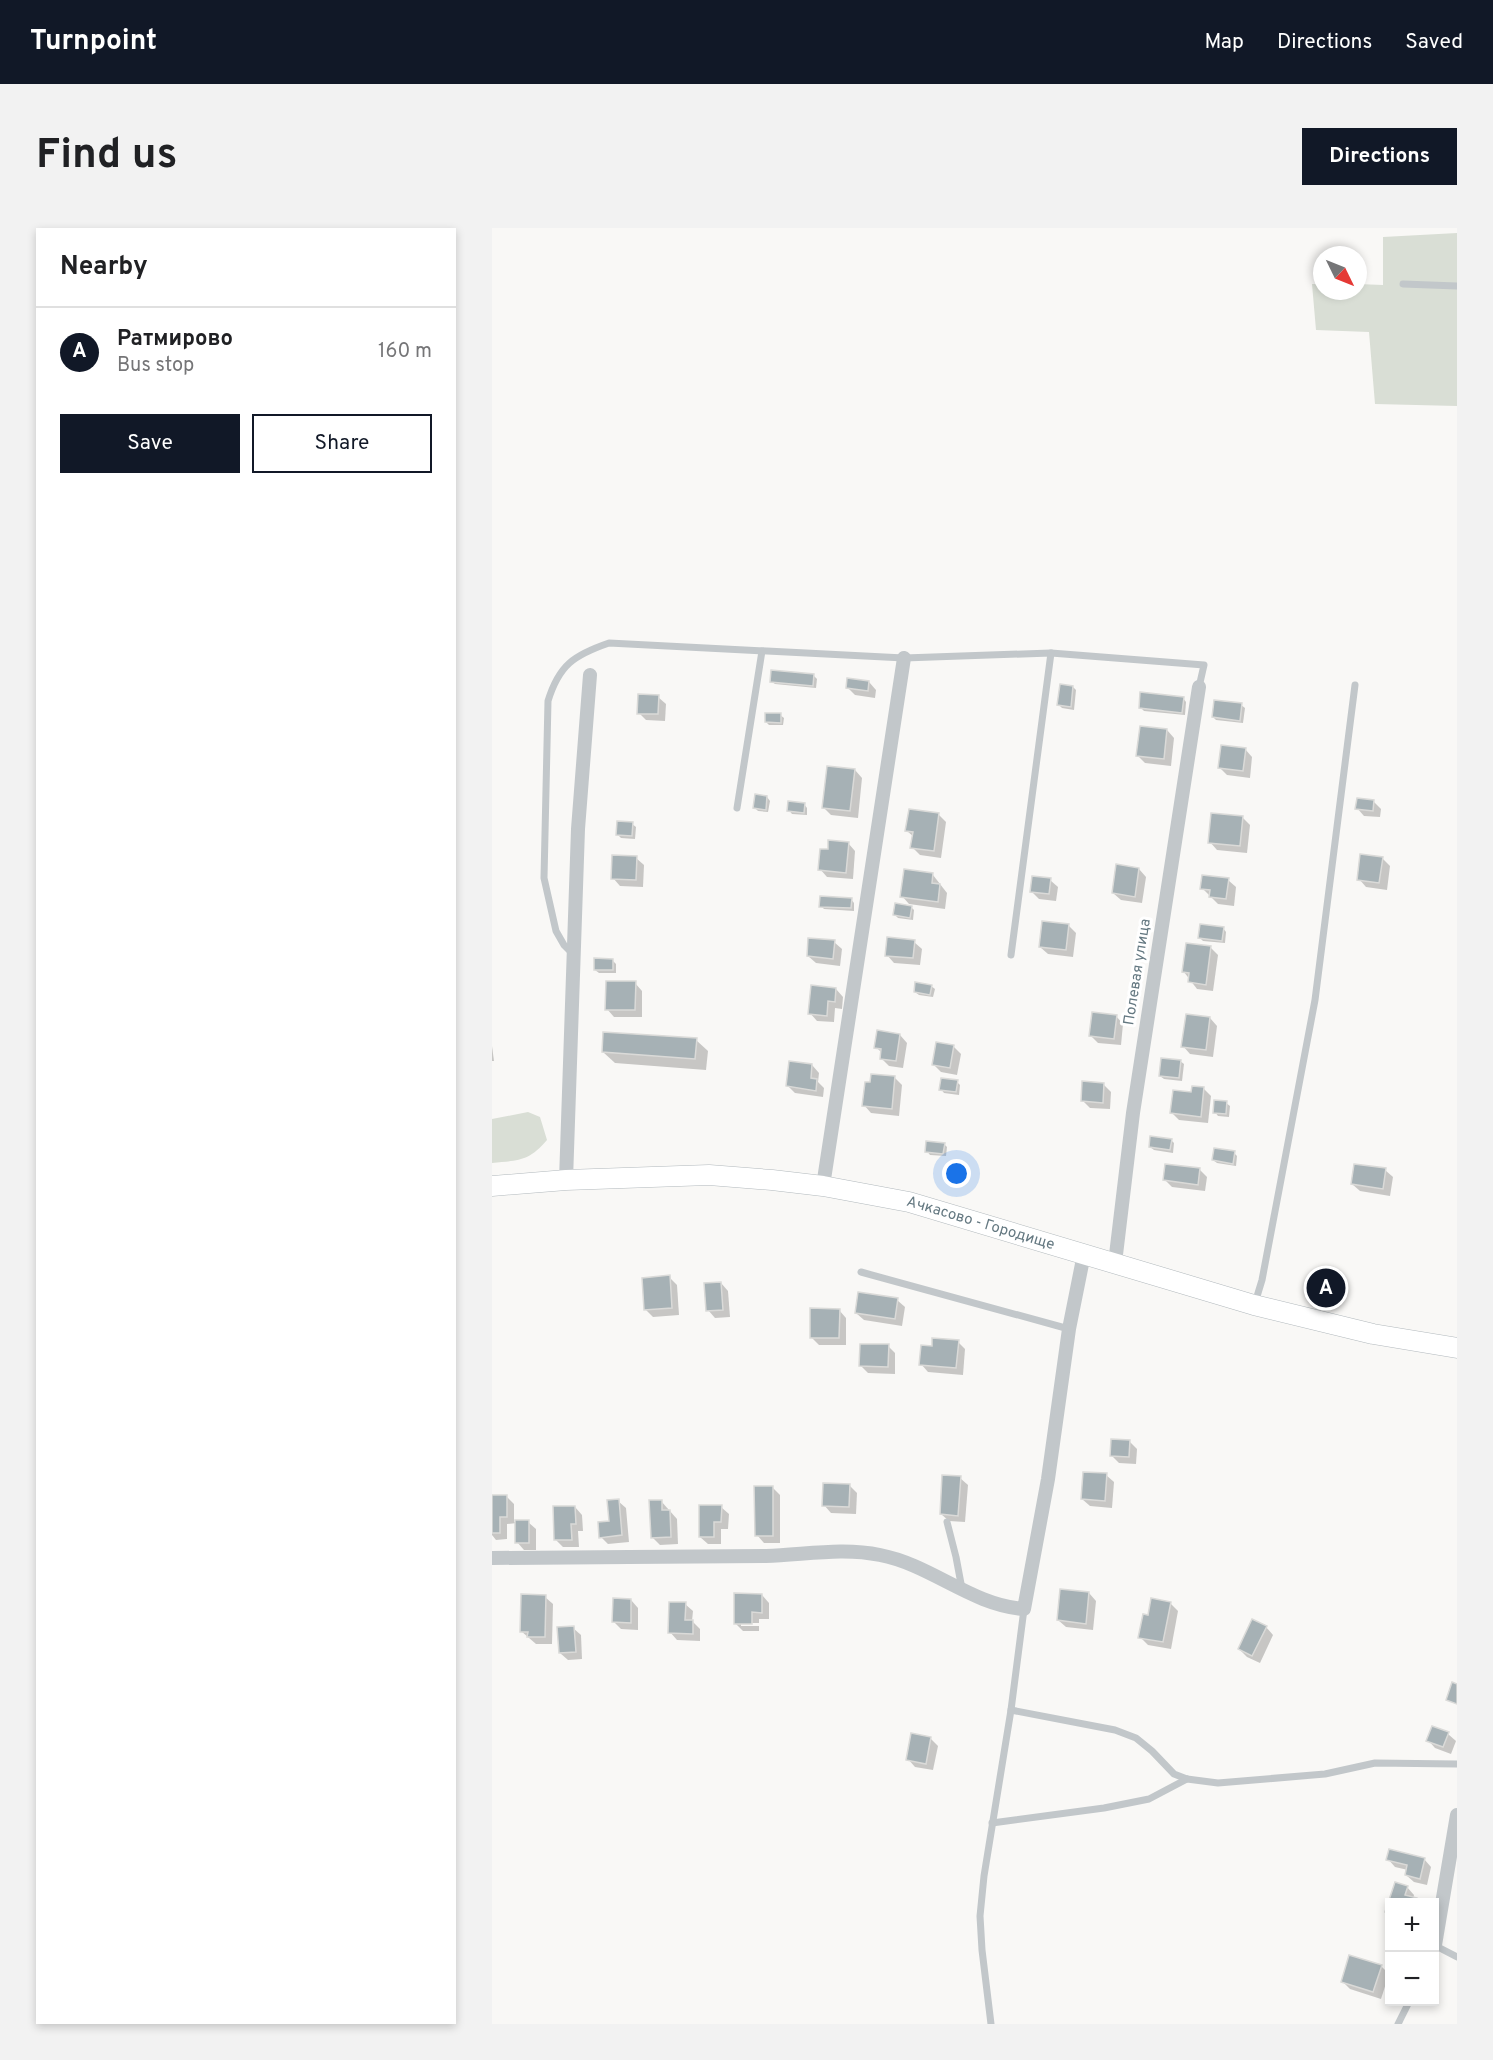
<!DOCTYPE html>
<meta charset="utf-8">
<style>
:root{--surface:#fff;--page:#f2f2f2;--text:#202124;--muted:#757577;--line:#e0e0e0;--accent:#111827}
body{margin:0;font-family:Overpass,sans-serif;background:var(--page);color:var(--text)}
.controls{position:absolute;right:18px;bottom:18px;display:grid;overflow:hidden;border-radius:0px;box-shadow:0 3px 9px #0003}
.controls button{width:54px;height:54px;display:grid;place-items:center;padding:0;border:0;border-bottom:2px solid var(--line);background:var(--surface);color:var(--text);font:30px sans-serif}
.compass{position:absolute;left:821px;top:18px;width:54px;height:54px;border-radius:50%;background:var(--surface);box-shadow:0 3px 9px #0003;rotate:133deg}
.you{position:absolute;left:465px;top:946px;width:21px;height:21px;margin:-15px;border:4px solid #fff;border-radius:50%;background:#1a73e8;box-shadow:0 0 0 9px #1a73e833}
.badge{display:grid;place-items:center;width:39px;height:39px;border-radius:50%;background:var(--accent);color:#fff;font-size:20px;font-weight:700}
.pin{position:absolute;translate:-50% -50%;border:3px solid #fff;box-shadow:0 2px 6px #0006}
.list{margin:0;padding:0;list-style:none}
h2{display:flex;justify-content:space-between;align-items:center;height:78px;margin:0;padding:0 24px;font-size:26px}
h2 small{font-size:20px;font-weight:400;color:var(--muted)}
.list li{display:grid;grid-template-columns:39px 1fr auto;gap:18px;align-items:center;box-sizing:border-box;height:90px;padding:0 24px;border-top:2px solid var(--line)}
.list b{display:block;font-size:22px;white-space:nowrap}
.list p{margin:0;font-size:20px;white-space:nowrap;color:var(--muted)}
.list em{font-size:20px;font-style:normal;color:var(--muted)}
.actions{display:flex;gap:12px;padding:18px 24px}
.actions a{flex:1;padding:14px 0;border:2px solid var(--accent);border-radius:0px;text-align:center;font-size:21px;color:var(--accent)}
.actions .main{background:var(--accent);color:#fff}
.map{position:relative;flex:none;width:965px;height:1796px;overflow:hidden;border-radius:0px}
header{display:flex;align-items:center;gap:36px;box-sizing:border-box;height:84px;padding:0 30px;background:var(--accent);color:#fff}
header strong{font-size:28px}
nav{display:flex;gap:33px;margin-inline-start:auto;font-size:21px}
.intro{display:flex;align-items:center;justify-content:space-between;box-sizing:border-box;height:144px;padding:0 36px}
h1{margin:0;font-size:42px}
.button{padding:15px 27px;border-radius:0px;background:var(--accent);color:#fff;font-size:21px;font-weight:700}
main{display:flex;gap:36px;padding:0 36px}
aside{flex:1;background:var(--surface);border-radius:0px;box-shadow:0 3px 9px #0003}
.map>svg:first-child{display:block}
.green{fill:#d9ded5}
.shadow{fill:#0003}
.building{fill:#a6b1b5;stroke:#dadad8;stroke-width:1.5}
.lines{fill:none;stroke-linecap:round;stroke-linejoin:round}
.secondary-casing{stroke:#b2b9bd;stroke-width:21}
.lane{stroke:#c2c7ca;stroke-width:7}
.street{stroke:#c2c7ca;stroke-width:14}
.secondary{stroke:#fff;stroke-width:20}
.labels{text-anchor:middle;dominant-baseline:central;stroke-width:6;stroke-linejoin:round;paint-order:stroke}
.street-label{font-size:15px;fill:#647881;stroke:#fff}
</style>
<header>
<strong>Turnpoint</strong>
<nav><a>Map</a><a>Directions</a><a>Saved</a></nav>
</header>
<div class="intro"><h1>Find us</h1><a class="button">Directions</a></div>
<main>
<aside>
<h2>Nearby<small></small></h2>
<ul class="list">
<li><span class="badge">A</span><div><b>Ратмирово</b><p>Bus stop</p></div><em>160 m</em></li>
</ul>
<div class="actions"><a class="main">Save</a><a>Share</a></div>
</aside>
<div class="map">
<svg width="965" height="1796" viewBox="0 0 965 1796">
<rect width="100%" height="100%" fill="#f9f8f6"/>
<g class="green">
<polygon points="965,5 965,178 883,176 877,104 824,102 820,56 830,56 830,63 866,63 866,56 891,57 891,9"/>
<path d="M36,884L48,889L55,912C36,934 27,932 0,935V891Z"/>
</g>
<g class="shadow">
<polygon points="321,447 325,451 324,460 283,456 279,453"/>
<polygon points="377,454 384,462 383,470 363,467 355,459"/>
<polygon points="581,459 584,462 582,482 570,480 567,477"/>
<polygon points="166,469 174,476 173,493 154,492 147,485"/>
<polygon points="691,470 694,474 693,487 652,483 648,479"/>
<polygon points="749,477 753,480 751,495 724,492 721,489"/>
<polygon points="288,487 292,490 291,497 277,497 274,494"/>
<polygon points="675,502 682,510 679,538 653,535 646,528"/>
<polygon points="753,521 760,529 758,550 735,547 728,540"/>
<polygon points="363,542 370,550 366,590 339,587 331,579"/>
<polygon points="275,569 278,573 276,584 266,583 263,580"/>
<polygon points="881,573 889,581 888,589 872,588 865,580"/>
<polygon points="312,576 315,580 315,587 300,586 297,582"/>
<polygon points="446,586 454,594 449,630 428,627 420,619 422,609 415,603"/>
<polygon points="750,589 758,597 755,625 725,622 718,614"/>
<polygon points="140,596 144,599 143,611 129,610 126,607"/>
<polygon points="356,615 363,623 361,651 335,649 328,641 337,623"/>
<polygon points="144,630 152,637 151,659 128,658 121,650"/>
<polygon points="890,630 898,638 895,662 874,659 867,651"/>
<polygon points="647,641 654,649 650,675 629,672 621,665"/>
<polygon points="441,647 455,665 453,681 417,676 410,668"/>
<polygon points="558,652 566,659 564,673 547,671 539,663"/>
<polygon points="736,652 744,659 742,678 726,676 710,660"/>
<polygon points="359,671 362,675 362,683 332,681 329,678"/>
<polygon points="419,679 422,682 421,692 406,690 402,686"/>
<polygon points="576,697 584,705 581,729 556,726 548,719"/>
<polygon points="731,700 734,704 733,715 711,713 707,709"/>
<polygon points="342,714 350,721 348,738 324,735 316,728"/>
<polygon points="422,714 430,721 428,737 402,735 395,727"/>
<polygon points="719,720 726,727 721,763 705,761 692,744"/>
<polygon points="120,732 124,736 124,745 107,745 103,742"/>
<polygon points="143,755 150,763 150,789 122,789 115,781"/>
<polygon points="439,758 443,761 441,769 427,767 423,764"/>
<polygon points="344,761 351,769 350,781 343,780 342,794 325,793 318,785"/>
<polygon points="624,788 631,796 629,817 606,815 598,807"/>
<polygon points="718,790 725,798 721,829 698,826 691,818"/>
<polygon points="408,807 415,815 411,840 397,838 389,830 390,825 384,819"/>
<polygon points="204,812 216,823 214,842 123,835 111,824"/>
<polygon points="0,818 2,833 0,833"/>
<polygon points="462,819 469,826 465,847 449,844 441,836"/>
<polygon points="688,833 692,836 690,853 672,851 668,848"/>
<polygon points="320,837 327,845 326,854 332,860 331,869 303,865 296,858"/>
<polygon points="403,850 410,857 407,888 379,885 372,877"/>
<polygon points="465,854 468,857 467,867 452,865 449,861"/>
<polygon points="612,857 619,864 618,881 598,880 590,872"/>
<polygon points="712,861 719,868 716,895 687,892 679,884 700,866"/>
<polygon points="734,875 738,878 737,889 726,888 723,884"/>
<polygon points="679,912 682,915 681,925 662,922 658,919"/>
<polygon points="452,916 455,919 454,928 438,927 435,923"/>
<polygon points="742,925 745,928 744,938 725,935 721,932"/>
<polygon points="707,941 715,949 713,963 680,959 673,952"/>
<polygon points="893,942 901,949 898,968 868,963 860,956"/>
<polygon points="177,1049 185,1057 187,1087 161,1089 153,1081"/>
<polygon points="229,1055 236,1063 238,1089 223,1090 216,1082"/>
<polygon points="405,1072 413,1079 410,1098 372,1092 364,1085"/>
<polygon points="347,1082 354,1090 354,1117 327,1117 319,1109"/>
<polygon points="466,1114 473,1121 471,1147 436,1144 429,1136 441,1120"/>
<polygon points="396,1118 403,1125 403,1146 376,1145 369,1138"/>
<polygon points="637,1213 645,1221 644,1236 627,1235 620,1228"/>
<polygon points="614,1247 622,1254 620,1280 598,1278 590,1271"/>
<polygon points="468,1250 476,1257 473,1294 457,1293 449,1286"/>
<polygon points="357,1257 365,1265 364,1286 339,1285 332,1277"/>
<polygon points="280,1259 288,1267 288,1315 272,1315 265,1307"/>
<polygon points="14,1268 22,1276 22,1294 36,1294 44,1301 44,1322 32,1322 25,1314 25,1295 15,1296 15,1311 4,1312 0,1307 0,1269"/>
<polygon points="126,1273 134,1280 137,1314 116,1316 109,1309 118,1294"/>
<polygon points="169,1273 185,1291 186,1316 168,1317 160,1309"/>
<polygon points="83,1279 90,1287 91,1303 86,1303 87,1319 71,1319 64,1312"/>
<polygon points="229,1279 237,1286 236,1301 229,1301 229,1316 216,1316 208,1309"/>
<polygon points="597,1365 604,1373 601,1402 574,1399 566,1392"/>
<polygon points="270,1367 277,1375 277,1391 267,1391 267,1395 249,1395 249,1398 267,1398 267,1403 251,1403 243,1395"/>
<polygon points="53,1369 61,1376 60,1416 44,1416 29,1403"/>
<polygon points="139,1372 146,1380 146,1402 129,1401 122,1394"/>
<polygon points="678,1375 686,1383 679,1421 656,1417 648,1409 657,1389"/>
<polygon points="193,1376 201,1383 200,1393 208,1401 208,1413 185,1412 178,1404"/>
<polygon points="774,1399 781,1407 768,1435 755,1429 747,1421"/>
<polygon points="81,1400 89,1407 90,1431 76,1432 68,1425"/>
<polygon points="956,1506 964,1513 959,1526 943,1520 936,1512"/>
<polygon points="439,1511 446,1518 441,1542 423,1539 416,1531"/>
<polygon points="896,1631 932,1631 939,1639 935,1657 922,1654 914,1647 916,1642 903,1639"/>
<polygon points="904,1656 915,1659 922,1667 921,1671 927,1674 898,1674"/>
<polygon points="889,1738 897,1746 889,1771 858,1761 851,1754"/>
</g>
<g class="building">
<polygon points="279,442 322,446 321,458 278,454"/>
<polygon points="355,450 377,453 376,463 354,460"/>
<polygon points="568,456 581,458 579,479 565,477"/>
<polygon points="648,464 692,469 690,485 647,480"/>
<polygon points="146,466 167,467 166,486 145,486"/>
<polygon points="722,472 750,475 748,493 720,489"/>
<polygon points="273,485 289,485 289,495 273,494"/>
<polygon points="648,498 675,501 672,531 644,528"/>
<polygon points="729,517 754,520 751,543 726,540"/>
<polygon points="335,538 363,541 358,583 330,580"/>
<polygon points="263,566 275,568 274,582 261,580"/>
<polygon points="865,570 882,572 881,583 863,581"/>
<polygon points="296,573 313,575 312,585 295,583"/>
<polygon points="417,581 447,585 442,623 418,620 421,604 413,603"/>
<polygon points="719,585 751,588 748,618 716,615"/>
<polygon points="125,593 141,594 140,608 124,607"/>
<polygon points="336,612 357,614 354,645 326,642 328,621 336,621"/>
<polygon points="868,626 891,629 887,655 865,652"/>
<polygon points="120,627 145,628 144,652 119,651"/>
<polygon points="624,636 647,640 643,669 620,665"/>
<polygon points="412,641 441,645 440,655 448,656 446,674 408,669"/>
<polygon points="710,647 737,650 734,671 717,669 718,662 708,661"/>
<polygon points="540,648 559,650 557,666 538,664"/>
<polygon points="328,668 360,670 359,680 327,679"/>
<polygon points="403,675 420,678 418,690 401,687"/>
<polygon points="550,693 577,696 574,722 547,719"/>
<polygon points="708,696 732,699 730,713 706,710"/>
<polygon points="395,709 423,712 421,730 393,728"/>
<polygon points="316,710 343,712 341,731 315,728"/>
<polygon points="694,715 719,718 714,757 696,754 697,745 690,744"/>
<polygon points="102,730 121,731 121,742 102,742"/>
<polygon points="114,753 144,753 143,782 113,782"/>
<polygon points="423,754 440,757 438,767 422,764"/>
<polygon points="319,757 344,760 343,774 336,773 335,788 316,786"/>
<polygon points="600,784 625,787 622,811 597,808"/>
<polygon points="694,786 718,789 714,822 689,819"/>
<polygon points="385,802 408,806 404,833 388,831 389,821 382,820"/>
<polygon points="111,804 205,810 203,831 110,824"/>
<polygon points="444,814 462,817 458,840 440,837"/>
<polygon points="669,830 689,832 687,850 667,848"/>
<polygon points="297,833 320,836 319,850 325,851 324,863 294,858"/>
<polygon points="379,846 403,848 400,881 370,878 373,854 378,854"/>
<polygon points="449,850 466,852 464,864 447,862"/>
<polygon points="590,853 612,855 611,875 589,873"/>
<polygon points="700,858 712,859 709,889 678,885 681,862 699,864"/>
<polygon points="722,872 735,873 734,886 721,885"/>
<polygon points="658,908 680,911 678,922 657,919"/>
<polygon points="434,913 453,915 451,926 433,924"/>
<polygon points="722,920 743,923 741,936 720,932"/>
<polygon points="673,936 708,940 706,957 671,952"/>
<polygon points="862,936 894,940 891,961 859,956"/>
<polygon points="178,1047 180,1080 152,1082 150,1050"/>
<polygon points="229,1054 231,1082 214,1083 212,1055"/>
<polygon points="366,1064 406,1070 403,1091 363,1085"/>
<polygon points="318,1080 348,1081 347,1110 318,1110"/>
<polygon points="440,1110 467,1112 464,1140 427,1137 429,1117 440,1118"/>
<polygon points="368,1116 397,1116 396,1139 367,1138"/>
<polygon points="619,1211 638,1212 637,1229 618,1228"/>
<polygon points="591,1244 615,1245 613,1273 589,1271"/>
<polygon points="450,1247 469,1248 466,1288 448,1286"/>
<polygon points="331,1255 358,1256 357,1279 330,1278"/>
<polygon points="262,1258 281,1258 281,1308 263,1308"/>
<polygon points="0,1267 15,1267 15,1289 8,1289 8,1305 0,1305"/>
<polygon points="127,1271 130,1307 107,1310 106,1294 117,1293 115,1272"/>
<polygon points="157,1272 170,1272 170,1282 178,1282 179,1309 159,1310"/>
<polygon points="207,1277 230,1277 229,1294 222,1294 222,1309 207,1309"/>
<polygon points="61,1278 83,1278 84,1296 79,1296 80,1312 62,1312"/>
<rect x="23" y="1292" width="14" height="23"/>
<polygon points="568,1361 597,1364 594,1396 565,1392"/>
<polygon points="242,1365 270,1366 270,1385 260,1384 260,1396 242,1396"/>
<polygon points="29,1366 54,1367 53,1409 35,1409 36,1404 28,1404"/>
<polygon points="121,1370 139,1371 139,1395 120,1394"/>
<polygon points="659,1370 679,1374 671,1414 646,1410 651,1386 656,1387"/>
<polygon points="177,1374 194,1374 193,1392 201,1392 201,1406 176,1405"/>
<polygon points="760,1391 775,1398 760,1428 746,1421"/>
<polygon points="82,1398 84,1424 67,1425 65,1399"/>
<polygon points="960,1454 965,1456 965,1476 954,1472"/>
<polygon points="940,1498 957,1504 951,1519 934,1513"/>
<polygon points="419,1505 439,1509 434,1536 414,1532"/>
<polygon points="897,1621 933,1630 928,1651 913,1647 915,1637 894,1632"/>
<polygon points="903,1654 916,1658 913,1667 925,1670 924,1674 898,1674 898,1685 893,1684"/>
<polygon points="857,1727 890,1737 881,1764 849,1754"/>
</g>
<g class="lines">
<defs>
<g id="secondary">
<path id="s1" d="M0,958L74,952L217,947L280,952L331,958L417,974L762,1077L881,1106L965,1120"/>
</g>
</defs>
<use href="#secondary" class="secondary-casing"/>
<g class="lane">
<polyline points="911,56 965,58"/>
<polyline points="245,580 270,423"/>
<path d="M80,725L72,717L64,703L52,650L56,473C67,437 82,427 117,415L412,430L559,425L712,437L707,459"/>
<polyline points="519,727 559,425"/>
<polyline points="369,1044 577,1101"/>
<polyline points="763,1075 770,1052 823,772 863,457"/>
<polyline points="455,1294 464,1329 470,1361"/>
<polyline points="519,1482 623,1502 644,1510 660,1523 682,1546 695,1551 726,1555 833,1546 883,1535 965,1536"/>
<polyline points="500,1595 612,1580 657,1571 695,1551"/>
<polyline points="942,1717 965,1729"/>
<polyline points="499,1796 490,1722 488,1688 492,1648 519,1482 532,1381"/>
<polyline points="906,1796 917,1774"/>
</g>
<g class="street">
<polyline points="74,952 86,601 98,447"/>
<polyline points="331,958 412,430"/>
<polyline points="623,1035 641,885 707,459"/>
<path d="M0,1330C91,1329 183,1329 274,1328C312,1327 350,1319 388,1327C440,1337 479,1377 532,1381L556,1251L577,1101L592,1026"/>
<polyline points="943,1717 965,1587"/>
</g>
<use href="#secondary" class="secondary"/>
</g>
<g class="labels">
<g class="street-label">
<text transform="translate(646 744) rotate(-81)">Полевая улица</text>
<text stroke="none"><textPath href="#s1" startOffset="494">Ачкасово - Городище</textPath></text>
</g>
</g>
</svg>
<div class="controls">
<button>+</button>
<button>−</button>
</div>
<svg class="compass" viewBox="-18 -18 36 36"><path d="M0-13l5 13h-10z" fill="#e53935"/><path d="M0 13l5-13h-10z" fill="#757577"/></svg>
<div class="you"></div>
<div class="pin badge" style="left:834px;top:1060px">A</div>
</div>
</main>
